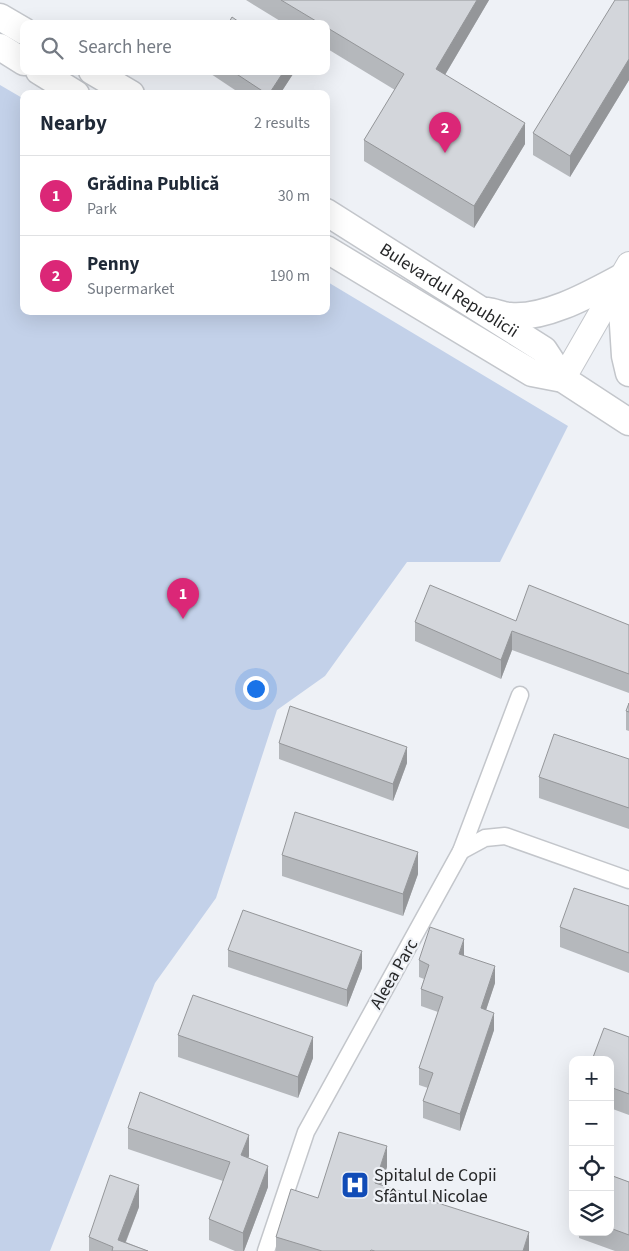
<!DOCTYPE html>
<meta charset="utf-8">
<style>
:root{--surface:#fff;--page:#f2f2f3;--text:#1f2937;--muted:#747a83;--line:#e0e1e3;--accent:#db2777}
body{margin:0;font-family:"Source Sans 3",sans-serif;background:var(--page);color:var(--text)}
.controls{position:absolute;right:15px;bottom:15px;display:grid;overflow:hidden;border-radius:10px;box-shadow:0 5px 20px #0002}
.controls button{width:45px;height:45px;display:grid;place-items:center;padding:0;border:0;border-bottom:1px solid var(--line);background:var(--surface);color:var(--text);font:25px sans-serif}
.you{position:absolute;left:255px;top:688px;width:18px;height:18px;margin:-12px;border:4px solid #fff;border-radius:50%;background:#1a73e8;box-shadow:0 0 0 8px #1a73e833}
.badge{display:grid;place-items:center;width:32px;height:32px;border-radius:50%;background:var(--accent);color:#fff;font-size:16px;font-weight:700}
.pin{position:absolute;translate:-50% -41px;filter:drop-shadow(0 1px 2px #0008)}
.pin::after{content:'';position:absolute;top:26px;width:18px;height:15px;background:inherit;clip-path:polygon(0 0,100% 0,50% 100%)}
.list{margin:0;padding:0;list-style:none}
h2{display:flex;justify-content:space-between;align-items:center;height:65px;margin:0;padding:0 20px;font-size:21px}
h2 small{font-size:16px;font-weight:400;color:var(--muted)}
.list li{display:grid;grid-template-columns:32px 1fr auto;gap:15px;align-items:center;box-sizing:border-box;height:80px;padding:0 20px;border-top:1px solid var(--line)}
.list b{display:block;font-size:19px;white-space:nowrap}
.list p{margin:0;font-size:16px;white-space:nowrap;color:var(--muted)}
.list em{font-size:16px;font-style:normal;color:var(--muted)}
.icon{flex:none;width:28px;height:28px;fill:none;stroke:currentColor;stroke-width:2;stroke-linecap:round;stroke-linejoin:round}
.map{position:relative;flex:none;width:629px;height:1251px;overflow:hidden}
.search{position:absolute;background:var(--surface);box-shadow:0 5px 20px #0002;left:20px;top:20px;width:310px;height:55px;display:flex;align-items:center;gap:12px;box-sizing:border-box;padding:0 18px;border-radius:10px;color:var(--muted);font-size:19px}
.panel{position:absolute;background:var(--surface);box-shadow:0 5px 20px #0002;left:20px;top:90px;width:310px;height:225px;border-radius:10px}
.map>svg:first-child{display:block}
.green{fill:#c3d1e9}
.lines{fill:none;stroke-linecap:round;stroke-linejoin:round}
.minor-casing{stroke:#c3c6cb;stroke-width:19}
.secondary-casing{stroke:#c3c6cb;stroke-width:26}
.primary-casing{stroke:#c3c6cb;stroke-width:29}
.minor{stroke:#fff;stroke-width:16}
.secondary{stroke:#fff;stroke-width:24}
.primary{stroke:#fff;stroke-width:26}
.wall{fill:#b5b8bc}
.shaded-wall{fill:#949699}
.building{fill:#d3d6db;stroke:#949699}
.labels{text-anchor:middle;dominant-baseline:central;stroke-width:4.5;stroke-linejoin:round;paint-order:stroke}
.street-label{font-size:18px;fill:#262728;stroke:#eef1f6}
.poi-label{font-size:18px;fill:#262728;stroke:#eef1f6;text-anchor:start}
</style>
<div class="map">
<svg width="629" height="1251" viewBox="0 0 629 1251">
<rect width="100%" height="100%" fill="#eef1f6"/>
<polygon class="green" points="0,85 24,99 24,311 326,311 326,281 568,426 500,562 407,562 325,676 277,710 216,898 155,983 50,1251 0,1251"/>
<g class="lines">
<defs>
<g id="minor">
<polyline points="461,851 485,838 505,836 629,880"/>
<polyline points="266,1251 306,1132 461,851 520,695"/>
</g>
<polyline id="secondary" points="563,379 629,264"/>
<g id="primary">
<polyline points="0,17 24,31"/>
<polyline points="0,47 24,62"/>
<polyline points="39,71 76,94"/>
<polyline points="92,71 131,94"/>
<path id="s1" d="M326,212L544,350L563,379"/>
<polyline points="326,249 532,373 563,379 629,422"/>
<path d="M487,311C495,312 503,316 510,316C546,319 590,294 620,278L625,356L629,373"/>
</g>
</defs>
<use href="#minor" class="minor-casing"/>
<use href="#secondary" class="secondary-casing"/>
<use href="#primary" class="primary-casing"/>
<use href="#minor" class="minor"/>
<use href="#secondary" class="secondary"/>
<use href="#primary" class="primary"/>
</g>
<g class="wall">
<polygon points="246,0 489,0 445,75 525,144 474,228 364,161 364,140 395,90 326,48 326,24 285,24"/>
<polygon points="629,0 629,80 570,177 533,155 533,133"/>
<polygon points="208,71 293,71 293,74 280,94 241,94 208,72"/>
<polygon points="516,621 629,625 629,693 512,650 501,679 415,641 415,622"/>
<polygon points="629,703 629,731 626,730 626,711"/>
<polygon points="279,743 407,763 393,801 279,759"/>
<polygon points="629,759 629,829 539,798 539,777"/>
<polygon points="282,855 418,874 403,916 282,876"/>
<polygon points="629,906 629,973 560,947 560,927"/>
<polygon points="228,950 362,968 347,1007 228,967"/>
<polygon points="464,956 495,983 486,1010 494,1030 460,1131 423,1118 423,1101 428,1088 419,1085 419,1068 438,1012 421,1006 421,989 424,979 419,977 419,960"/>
<polygon points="178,1035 313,1058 298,1098 178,1057"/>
<polygon points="629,1037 629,1115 610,1108 610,1060"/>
<polygon points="128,1128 249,1156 248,1158 268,1187 244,1251 235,1251 209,1240 209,1219 223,1181 128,1149"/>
<polygon points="387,1167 381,1185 529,1251 276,1251 276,1237"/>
<polygon points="610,1175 629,1182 629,1251 615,1251 579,1238 579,1232 610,1232"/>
<polygon points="139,1207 126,1242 148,1251 89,1251 89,1237"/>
</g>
<g class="shaded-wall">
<polygon points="477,0 489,0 436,90 436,69"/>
<polygon points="629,59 629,80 570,177 570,156"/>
<polygon points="284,71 293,71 293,74 280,94 269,94"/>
<polygon points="525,123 525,144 474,228 474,206"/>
<polygon points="512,631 512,650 501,679 501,660"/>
<polygon points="407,747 407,763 393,801 393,784"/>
<polygon points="418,852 418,874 403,916 403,894"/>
<polygon points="464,939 464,956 459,954"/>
<polygon points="362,951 362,968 347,1007 347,990"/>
<polygon points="495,966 495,983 481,1025 481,1008"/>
<polygon points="494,1013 494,1030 460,1131 460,1114"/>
<polygon points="313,1037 313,1058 298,1098 298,1077"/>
<polygon points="249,1135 249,1156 241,1177 241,1155"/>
<polygon points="387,1146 387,1167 375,1204 375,1183"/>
<polygon points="268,1166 268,1187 244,1251 243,1251 243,1233"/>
<polygon points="139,1185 139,1207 122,1251 118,1240"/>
<polygon points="529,1232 529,1251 523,1251"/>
</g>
<g class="building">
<polygon points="281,0 477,0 436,69 525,123 474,206 364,140 404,74 326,27 326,24 321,24"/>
<polygon points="615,0 629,0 629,59 570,156 533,133"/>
<polygon points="232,17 242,24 228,24"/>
<polygon points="232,71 284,71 269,94 267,94"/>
<polygon points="430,585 516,621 529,585 629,625 629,674 512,631 501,660 415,622"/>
<polygon points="629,703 629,712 626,711"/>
<polygon points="290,706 407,747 393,784 279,743"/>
<polygon points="554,734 629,759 629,808 539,777"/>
<polygon points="295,812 418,852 403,894 282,855"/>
<polygon points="574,888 629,906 629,953 560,927"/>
<polygon points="243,910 362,951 347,990 228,950"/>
<polygon points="430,927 464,939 459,954 495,966 481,1008 494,1013 460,1114 423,1101 433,1073 419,1068 443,997 421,989 429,965 419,960"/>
<polygon points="193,995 313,1037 298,1077 178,1035"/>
<polygon points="604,1028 629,1037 629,1094 610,1087 610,1060 592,1060"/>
<polygon points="140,1092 249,1135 241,1155 268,1166 243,1233 209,1219 230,1162 128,1128"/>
<polygon points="339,1132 387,1146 375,1183 529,1232 523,1251 375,1251 371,1250 370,1251 322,1251 276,1237 291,1189 318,1198"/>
<polygon points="110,1175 139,1185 118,1240 148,1251 112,1251 113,1247 89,1237"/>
<polygon points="610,1175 629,1182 629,1235 610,1228"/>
</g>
<defs>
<symbol id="hospital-square" viewBox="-11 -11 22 22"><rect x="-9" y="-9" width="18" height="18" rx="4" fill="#114cb7" stroke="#eef1f6"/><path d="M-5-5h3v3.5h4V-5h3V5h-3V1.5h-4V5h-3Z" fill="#fff"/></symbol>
</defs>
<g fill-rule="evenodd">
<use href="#hospital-square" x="339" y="1169" width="32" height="32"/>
</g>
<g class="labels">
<g class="street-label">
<text stroke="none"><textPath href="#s1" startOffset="146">Bulevardul Republicii</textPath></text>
<text transform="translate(394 974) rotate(-60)">Aleea Parc</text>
</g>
<g class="poi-label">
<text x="374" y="1175">Spitalul de Copii<tspan x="374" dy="21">Sfântul Nicolae</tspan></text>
</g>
</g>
</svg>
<div class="controls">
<button>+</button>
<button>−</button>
<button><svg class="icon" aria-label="locate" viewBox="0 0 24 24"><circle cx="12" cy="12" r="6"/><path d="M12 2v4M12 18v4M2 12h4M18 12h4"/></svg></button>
<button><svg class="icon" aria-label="layers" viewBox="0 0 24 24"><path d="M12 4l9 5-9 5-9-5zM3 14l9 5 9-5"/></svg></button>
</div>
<div class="you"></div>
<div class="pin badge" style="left:183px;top:619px">1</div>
<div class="pin badge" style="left:445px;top:153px">2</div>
<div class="search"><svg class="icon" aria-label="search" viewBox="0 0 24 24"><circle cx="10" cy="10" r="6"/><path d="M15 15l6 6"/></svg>Search here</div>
<section class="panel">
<h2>Nearby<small>2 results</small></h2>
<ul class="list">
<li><span class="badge">1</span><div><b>Grădina Publică</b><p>Park</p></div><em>30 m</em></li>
<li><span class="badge">2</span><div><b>Penny</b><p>Supermarket</p></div><em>190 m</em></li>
</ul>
</section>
</div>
